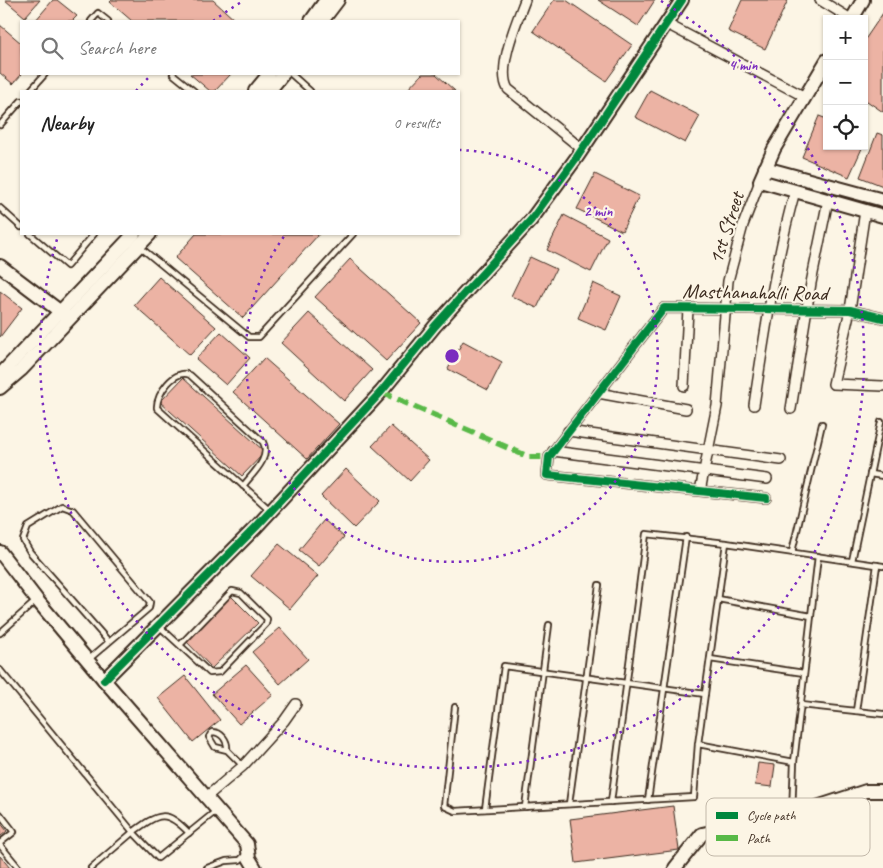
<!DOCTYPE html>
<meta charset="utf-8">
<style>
:root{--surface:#fff;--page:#f2f2f2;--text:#222;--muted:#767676;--line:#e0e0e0}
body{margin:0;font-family:Caveat,sans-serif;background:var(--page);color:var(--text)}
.controls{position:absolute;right:15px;top:15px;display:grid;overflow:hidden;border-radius:0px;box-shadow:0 1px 4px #0004}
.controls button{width:45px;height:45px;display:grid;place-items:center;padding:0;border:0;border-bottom:1px solid var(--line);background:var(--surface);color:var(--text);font:25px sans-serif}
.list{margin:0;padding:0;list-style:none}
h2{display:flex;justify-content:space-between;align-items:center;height:65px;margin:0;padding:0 20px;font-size:21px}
h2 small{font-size:16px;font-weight:400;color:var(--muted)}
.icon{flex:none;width:28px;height:28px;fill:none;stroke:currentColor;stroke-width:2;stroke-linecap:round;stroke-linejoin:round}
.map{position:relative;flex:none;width:883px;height:868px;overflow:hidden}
.search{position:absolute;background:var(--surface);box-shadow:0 1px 4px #0004;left:20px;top:20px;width:440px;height:55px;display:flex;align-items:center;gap:12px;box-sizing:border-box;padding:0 18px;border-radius:0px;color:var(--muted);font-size:19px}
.panel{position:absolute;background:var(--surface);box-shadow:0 1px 4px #0004;left:20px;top:90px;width:440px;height:145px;border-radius:0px}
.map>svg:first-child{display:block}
.building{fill:#ecb3a4;stroke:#3b2a1e}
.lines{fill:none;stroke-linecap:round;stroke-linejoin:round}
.lane-casing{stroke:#3b2a1e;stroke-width:8}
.street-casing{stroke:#3b2a1e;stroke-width:12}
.secondary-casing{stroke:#3b2a1e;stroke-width:16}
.lane{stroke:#fcf5e5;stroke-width:4.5}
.street{stroke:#fcf5e5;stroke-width:9}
.secondary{stroke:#fcf5e5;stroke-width:12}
.quiet{stroke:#58b947;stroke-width:6;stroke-dasharray:12 6;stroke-linecap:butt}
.cycleway-casing{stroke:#fcf5e5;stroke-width:11}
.cycleway{stroke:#00873e;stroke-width:8}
.ring{fill:none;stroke:#7b2cbf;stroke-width:2.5;stroke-dasharray:2.5 5}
.labels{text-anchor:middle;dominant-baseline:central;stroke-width:4.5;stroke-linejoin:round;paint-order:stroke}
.street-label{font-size:21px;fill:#3b2a1e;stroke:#fcf5e5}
.key{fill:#fcf5e5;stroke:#c2b8a9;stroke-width:1}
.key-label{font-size:14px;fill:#3b2a1e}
.centre{fill:#7b2cbf;stroke:#fcf5e5;stroke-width:2.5}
.ring-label{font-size:15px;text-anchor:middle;font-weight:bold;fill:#7b2cbf;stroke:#fcf5e5;stroke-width:4.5;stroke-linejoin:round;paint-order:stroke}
</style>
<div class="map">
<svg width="883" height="868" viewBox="0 0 883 868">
<rect width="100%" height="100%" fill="#fcf5e5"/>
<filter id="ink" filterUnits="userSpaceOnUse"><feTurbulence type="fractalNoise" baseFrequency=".02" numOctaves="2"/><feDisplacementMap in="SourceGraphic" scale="10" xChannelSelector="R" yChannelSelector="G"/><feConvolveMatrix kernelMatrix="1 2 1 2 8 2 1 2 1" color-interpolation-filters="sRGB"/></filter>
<g filter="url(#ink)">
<g class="building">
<polygon points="5,0 40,0 25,17"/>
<polygon points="53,0 57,0 77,16 72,21 35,21"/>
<polygon points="112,0 213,0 236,21 132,21 110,2"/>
<polygon points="554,0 566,0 632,45 606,81 533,31"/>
<polygon points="598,0 655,0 638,26"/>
<polygon points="742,0 788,0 765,49 728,31"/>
<polygon points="883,13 883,112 864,99 864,41"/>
<polygon points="0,25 21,43 22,74 13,84 0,73"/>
<polygon points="190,74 231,74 215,91 210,91"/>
<polygon points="422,74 436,74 455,91 406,91"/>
<polygon points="650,90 700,116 685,143 635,117"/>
<polygon points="819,116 827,119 827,146 863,146 849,177 802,157"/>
<polygon points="877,133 883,135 883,186 860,177"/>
<polygon points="595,174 639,196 622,231 577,209"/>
<polygon points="564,215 608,238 591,272 547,250"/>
<polygon points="196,234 319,234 243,318 175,258"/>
<polygon points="530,257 556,269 537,308 511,296"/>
<polygon points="350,259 421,323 386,361 315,297"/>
<polygon points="159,277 216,327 190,355 134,305"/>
<polygon points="593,283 621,296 606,330 578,318"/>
<polygon points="0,291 22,308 0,337"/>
<polygon points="309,313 372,370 344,401 281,343"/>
<polygon points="221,332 250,358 226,385 196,359"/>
<polygon points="463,341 502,362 488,390 448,369"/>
<polygon points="264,358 339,424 307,459 233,392"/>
<polygon points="183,378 265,452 242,476 160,402"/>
<polygon points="391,426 429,460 410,481 372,446"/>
<polygon points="346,469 380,501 354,528 321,496"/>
<polygon points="324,520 344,537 319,566 299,550"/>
<polygon points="279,544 318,576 290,609 251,576"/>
<polygon points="231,596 258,623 212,668 185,640"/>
<polygon points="280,628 308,659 280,684 252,652"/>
<polygon points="246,665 273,695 239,724 212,694"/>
<polygon points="185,676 220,720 193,742 158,698"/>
<polygon points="758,763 775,765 772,787 755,785"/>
<polygon points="673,806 679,850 576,863 570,819"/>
<polygon points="0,822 7,831 0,837"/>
<polygon points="0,856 10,868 0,868"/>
</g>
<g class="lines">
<defs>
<g id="lane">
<polyline points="91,21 98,13 108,21"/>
<polyline points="173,74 194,91"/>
<polyline points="291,74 310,91"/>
<polyline points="30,91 45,74"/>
<polyline points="0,125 21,101"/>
<polyline points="0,208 21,227"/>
<polyline points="30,234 67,266 94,234"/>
<polyline points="140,247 249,337 259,337 353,234"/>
<polyline points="870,474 883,476"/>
<path d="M243,486C253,473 271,458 263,442L190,375C175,368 156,394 157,408L270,510"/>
<polyline points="792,552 822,424"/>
<polyline points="852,561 881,422"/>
<polyline points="718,599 811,616"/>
<polyline points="159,626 210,673 220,672 266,624 267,619 241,593 232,591 180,645"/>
<polyline points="0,633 36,601"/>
<polyline points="710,659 804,673"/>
<polyline points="88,660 109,642 30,552 23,540 28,527 62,506 73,510 150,602 149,608 109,642"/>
<path d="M0,670L133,832C159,813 166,809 189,833"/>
<polyline points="801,705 883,714"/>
<polyline points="455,707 444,806 455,811 694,797 698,744"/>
<polyline points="856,711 877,565"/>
<path d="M227,750C228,741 222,732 212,732L209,737L215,747L227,750L243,766"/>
<polyline points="794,762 818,556"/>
<polyline points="648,800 686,537"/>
<polyline points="611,802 646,534 726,543"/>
<polyline points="569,804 599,585"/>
<polyline points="525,807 549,625"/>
<polyline points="485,809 504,666 705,694"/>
<polyline points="792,813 794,762 698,744 726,543 883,566"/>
<polyline points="0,814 14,832 0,843"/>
<polyline points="0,845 19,868"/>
<polyline points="91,868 133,832 158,858 216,811"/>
<polyline points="207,868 226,861 240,860 246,854"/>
</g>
<g id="street">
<path d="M525,0C517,21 496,69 508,89L582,149"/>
<polyline points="820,0 851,19"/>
<polyline points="667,24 805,97"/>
<polyline points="865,211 850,310 833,384 883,386"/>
<polyline points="684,386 688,309"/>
<polyline points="598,393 686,409"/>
<path d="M754,405C765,332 775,263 795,191"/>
<polyline points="791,409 811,283 828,200"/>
<polyline points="568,431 781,460"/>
<polyline points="553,451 767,479"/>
<polyline points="700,491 717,406 728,281 743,225 760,181"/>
<polyline points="766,498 547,475 549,457 664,308 850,310 883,318"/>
<polyline points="205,798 243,766 284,721 296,704"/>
</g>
<g id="secondary">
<polyline points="852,19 863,0"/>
<polyline points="311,21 326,0"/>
<polyline points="322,21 338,0"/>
<polyline points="827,60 774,149 760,181 883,216"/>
<polyline points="255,91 269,74"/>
<polyline points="269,91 283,74"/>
<polyline points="765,168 883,200"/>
<polyline points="0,266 66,316"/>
<polyline points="0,375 134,234"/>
<polyline points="0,388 21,370 150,234"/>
<polyline points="0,552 37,600 104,680 247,844 249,858 255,868"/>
<polyline points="104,680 256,527 381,392 435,326 531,220 577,157 682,0"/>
<polyline points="675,868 702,834 792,815 866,791 883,791"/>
</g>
</defs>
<use href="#lane" class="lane-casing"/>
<use href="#street" class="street-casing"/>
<use href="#secondary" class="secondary-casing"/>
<use href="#lane" class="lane"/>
<use href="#street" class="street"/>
<use href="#secondary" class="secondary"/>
<polyline class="quiet" points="381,392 529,457 549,457"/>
<defs>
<g id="cycleway">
<polyline points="766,498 547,475 549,457 664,308 850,310 883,318"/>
<polyline points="104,680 256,527 381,392 435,326 531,220 577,157 682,0"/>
</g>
</defs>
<use href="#cycleway" class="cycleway-casing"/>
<use href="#cycleway" class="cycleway"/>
</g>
</g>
<g class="ring">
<path d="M459 150A206 206 0 1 1 285 235"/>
<path d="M136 91A412 412 0 0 1 151 75M213 21A412 412 0 0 1 243 1M661 1A412 412 0 1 1 58 236"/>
</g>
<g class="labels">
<g class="street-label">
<text transform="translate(726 228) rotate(-72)">1st Street</text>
<text transform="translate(755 292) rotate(1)">Masthanahalli Road</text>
</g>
</g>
<rect x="706" y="798" width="164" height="58" rx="8" class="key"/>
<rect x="716" y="812" width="22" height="7" fill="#00873e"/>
<rect x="716" y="835" width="22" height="6" fill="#58b947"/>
<g class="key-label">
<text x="747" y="820">Cycle path</text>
<text x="747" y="843">Path</text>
</g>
<circle cx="452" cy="356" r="8" class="centre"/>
<g class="ring-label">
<text x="743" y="70">4 min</text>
<text x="598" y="216">2 min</text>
</g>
</svg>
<div class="controls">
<button>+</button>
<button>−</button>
<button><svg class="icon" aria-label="locate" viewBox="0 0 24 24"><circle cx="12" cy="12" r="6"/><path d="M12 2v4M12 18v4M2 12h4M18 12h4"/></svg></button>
</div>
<div class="search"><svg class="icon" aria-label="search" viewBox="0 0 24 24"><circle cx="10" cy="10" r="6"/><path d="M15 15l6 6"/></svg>Search here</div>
<section class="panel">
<h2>Nearby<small>0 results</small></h2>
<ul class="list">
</ul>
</section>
</div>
